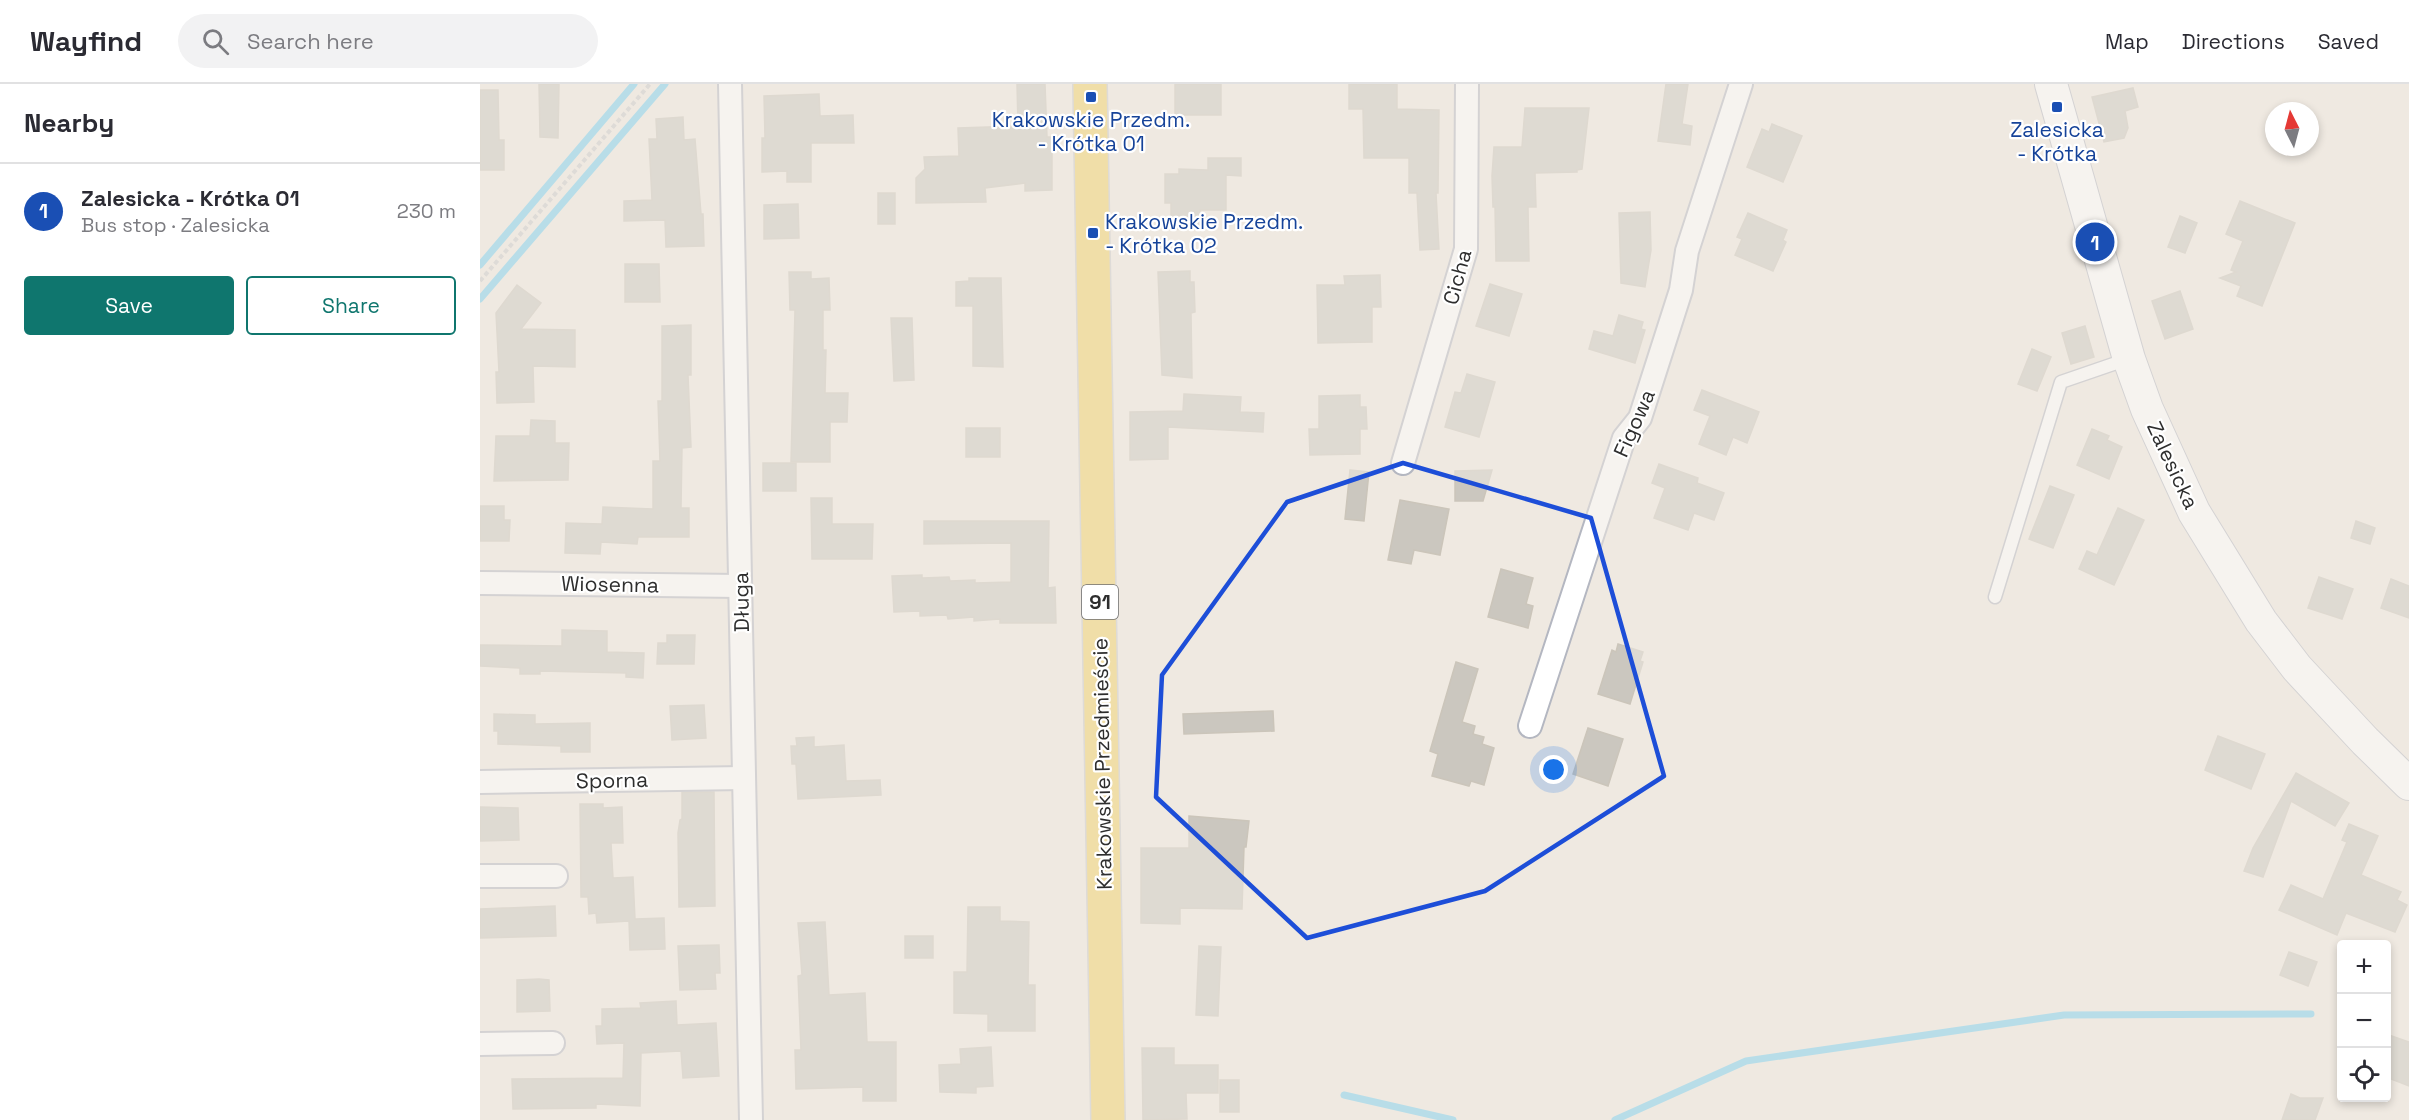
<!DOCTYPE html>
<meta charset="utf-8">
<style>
:root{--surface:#fff;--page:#f2f2f3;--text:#2b2b33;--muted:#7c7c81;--line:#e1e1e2;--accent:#0f766e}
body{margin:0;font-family:"Space Grotesk",sans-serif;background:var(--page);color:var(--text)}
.controls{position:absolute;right:18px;bottom:18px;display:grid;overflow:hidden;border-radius:6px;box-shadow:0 3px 9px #0003}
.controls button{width:54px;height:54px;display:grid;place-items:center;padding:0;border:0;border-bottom:2px solid var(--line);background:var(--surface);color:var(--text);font:30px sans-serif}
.compass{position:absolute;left:1785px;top:18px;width:54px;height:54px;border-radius:50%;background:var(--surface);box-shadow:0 3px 9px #0003;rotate:354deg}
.you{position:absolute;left:1074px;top:686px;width:21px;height:21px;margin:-15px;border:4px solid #fff;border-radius:50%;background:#1a73e8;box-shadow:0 0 0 9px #1a73e833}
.badge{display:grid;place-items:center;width:39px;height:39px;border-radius:50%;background:var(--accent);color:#fff;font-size:20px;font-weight:700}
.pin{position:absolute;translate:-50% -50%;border:3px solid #fff;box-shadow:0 2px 6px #0006}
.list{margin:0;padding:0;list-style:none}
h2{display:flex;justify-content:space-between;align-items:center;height:78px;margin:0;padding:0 24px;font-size:26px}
h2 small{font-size:20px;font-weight:400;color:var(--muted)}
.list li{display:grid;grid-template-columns:39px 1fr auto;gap:18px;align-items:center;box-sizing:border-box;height:96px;padding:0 24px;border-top:2px solid var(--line)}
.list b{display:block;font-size:22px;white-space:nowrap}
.list p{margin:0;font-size:20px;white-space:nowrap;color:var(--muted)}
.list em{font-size:20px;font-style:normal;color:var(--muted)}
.actions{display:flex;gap:12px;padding:18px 24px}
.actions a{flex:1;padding:14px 0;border:2px solid var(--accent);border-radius:6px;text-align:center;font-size:21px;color:var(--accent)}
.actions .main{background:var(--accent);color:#fff}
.icon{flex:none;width:33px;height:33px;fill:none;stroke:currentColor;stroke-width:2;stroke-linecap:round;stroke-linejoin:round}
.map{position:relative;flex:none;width:1929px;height:1036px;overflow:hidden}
header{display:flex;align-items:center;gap:36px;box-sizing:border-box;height:84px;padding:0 30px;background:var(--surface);border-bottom:2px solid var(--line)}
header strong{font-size:28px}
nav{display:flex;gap:33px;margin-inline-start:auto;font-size:21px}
.search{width:420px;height:54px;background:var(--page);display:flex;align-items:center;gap:15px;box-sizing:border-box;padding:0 21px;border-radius:33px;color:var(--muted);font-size:22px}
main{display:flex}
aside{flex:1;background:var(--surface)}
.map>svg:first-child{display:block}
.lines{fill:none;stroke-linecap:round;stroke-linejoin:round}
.stream{stroke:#75cff0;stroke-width:7}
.building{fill:#cbc7bf;stroke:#cbc5ba;stroke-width:1.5}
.lane-casing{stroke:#b4b7c1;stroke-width:15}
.street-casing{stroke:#b4b7c1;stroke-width:26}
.secondary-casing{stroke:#b4b7c1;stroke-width:34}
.primary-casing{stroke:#c9c9c9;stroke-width:36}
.path{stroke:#c9c9c9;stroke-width:4;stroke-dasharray:4.5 3;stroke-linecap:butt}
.lane{stroke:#fff;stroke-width:12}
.street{stroke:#fff;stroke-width:22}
.secondary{stroke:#fff;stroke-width:32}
.primary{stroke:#f2d163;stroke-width:33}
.marked{fill:none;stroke:#1d4ed8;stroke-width:4.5;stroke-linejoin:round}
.transit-dot{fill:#1a4fb4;stroke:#fff;stroke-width:2}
.labels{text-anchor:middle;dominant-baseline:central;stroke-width:4.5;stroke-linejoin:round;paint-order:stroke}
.shield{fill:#fff;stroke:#6d6d6d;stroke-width:1.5}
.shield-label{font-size:20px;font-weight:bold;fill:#2e2e2e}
.transit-label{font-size:21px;fill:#164399;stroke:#fff}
.street-label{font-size:21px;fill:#2e2e2e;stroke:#fff}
</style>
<header>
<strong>Wayfind</strong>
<div class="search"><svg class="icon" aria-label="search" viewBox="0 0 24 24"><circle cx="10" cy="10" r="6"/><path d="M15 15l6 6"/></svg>Search here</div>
<nav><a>Map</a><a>Directions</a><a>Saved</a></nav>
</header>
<main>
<aside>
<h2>Nearby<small></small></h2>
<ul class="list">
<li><span class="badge" style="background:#1a4fb4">1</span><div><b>Zalesicka - Krótka 01</b><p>Bus stop · Zalesicka</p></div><em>230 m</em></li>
</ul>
<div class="actions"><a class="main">Save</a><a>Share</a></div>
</aside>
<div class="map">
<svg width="1929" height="1036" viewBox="0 0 1929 1036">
<rect width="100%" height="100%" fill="#efe9e1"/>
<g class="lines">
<g class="stream">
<polyline points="0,181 154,0"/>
<polyline points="0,215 185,0"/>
<polyline points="864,1011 973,1036"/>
<polyline points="1135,1036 1266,977 1584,931 1831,930"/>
</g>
</g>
<g class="building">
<polygon points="59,0 79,0 78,54 60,53"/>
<polygon points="537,0 565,0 567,53 572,53 572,106 545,107 545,99 505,104 506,118 436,119 436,94 445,85 444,73 479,72 478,44 538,42"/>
<rect x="695" y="0" width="46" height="31"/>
<polygon points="869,0 917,0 917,25 959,26 958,109 956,109 959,165 940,166 937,109 929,109 929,74 884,74 883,25 869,25"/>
<polygon points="1186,0 1208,0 1202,40 1212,42 1210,61 1178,57"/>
<polygon points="1653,4 1658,23 1645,27 1648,44 1644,54 1624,58 1612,13"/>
<polygon points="0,6 18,6 19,56 24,56 24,86 0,86"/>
<polygon points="339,10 340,32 373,31 374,59 331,59 331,98 307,98 307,87 282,88 282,54 285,54 284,12"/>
<polygon points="1045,24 1109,24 1102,85 1097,86 1097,88 1055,89 1056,123 1048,123 1049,177 1016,177 1015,123 1013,123 1012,92 1014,63 1042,63"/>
<polygon points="203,33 204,56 215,55 221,130 223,130 224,162 186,163 185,136 144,137 144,117 172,116 169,55 177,55 176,35"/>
<polygon points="1292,40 1322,52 1303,98 1267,83 1282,45 1289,48"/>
<polygon points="728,74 761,74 761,92 746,91 746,126 720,126 719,145 691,145 691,119 685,119 685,90 699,90 699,85 728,86"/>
<rect x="398" y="109" width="17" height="31"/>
<polygon points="1760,117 1815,139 1782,222 1757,212 1761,202 1740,194 1756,188 1751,186 1763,157 1746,150"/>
<polygon points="318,120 319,154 284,155 284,121"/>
<polygon points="1170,128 1171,166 1165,203 1141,199 1139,129"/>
<polygon points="1268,129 1307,146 1303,156 1306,158 1293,187 1255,171 1262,155 1257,153"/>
<polygon points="1700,132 1717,139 1705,169 1688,163"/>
<polygon points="145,180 179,180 180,218 145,218"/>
<polygon points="710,187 710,198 714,198 715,228 711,229 712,294 682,291 678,188"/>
<polygon points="309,188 331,188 331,195 349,194 350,226 343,226 343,266 346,266 345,309 368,309 367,338 350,338 350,378 311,378 315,226 310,226"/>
<polygon points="900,191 901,223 892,223 892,258 838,259 837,201 865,201 864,192"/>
<polygon points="489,194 521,194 523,283 493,282 493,222 476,222 476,198 489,197"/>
<polygon points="1010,200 1042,210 1029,252 996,242"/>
<polygon points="37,201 61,219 41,245 95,246 95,283 53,282 54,318 17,319 16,288 19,288 16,229"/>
<polygon points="1700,207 1713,245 1685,255 1672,217"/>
<polygon points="1139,231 1163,238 1161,245 1165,246 1155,279 1109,265 1114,247 1133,252"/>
<polygon points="411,234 432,234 434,296 414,297"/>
<polygon points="211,241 211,291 208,291 211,363 202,364 201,424 209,424 209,453 158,453 157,460 121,458 120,470 85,469 86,439 122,440 123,423 173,425 173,377 180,377 178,317 182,317 182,242"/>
<polygon points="1605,242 1614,273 1591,280 1582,249"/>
<polygon points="1552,265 1571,273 1557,307 1538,300"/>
<polygon points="987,290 1015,298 999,353 965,343 975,308 981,309"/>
<polygon points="1222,306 1279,328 1267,359 1253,353 1246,371 1219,360 1230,332 1214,326"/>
<polygon points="704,310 761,313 760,328 784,329 783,348 688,343 688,375 650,376 650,328 703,327"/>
<polygon points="880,311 880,323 886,323 887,345 880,345 880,370 830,371 829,345 839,345 839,312"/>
<polygon points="51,336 75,337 75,359 89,359 88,396 14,397 16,352 50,352"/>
<rect x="486" y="344" width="34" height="29"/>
<polygon points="1612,345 1629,352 1627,356 1642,363 1629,395 1597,381"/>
<rect x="283" y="379" width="33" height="28"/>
<polygon points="1179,380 1218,394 1217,399 1244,409 1234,436 1214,429 1208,446 1174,434 1185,404 1172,399"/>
<polygon points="870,386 889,388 884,437 865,435"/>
<polygon points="1012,386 1003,417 975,417 975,387"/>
<polygon points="1570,402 1594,411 1573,464 1549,455"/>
<polygon points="331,414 352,414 352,440 393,440 392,475 332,475"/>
<polygon points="920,416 969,425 960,471 934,466 931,480 908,476"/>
<polygon points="0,422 24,422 24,436 30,436 29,457 0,457"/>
<polygon points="1638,424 1664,436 1634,501 1599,485 1607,467 1617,471"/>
<polygon points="444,437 569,437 568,504 575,503 576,539 520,539 520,535 494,537 494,533 468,535 467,531 440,532 440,527 414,528 412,492 442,491 442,494 469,493 470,497 495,496 495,499 531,498 531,459 444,460"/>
<polygon points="1876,437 1895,444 1890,460 1871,454"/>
<polygon points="1021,485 1053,494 1046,520 1053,522 1048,544 1008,533"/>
<polygon points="1839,493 1873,505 1862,535 1828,524"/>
<polygon points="1911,495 1929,502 1929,534 1901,524"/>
<polygon points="82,546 127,547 127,568 164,569 163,594 146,593 146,589 60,587 60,590 40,590 40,584 0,582 0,561 82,562"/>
<polygon points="187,551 215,551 214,580 177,580 178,559 187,559"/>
<polygon points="1138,560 1163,568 1160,577 1163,578 1150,620 1118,610 1132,566 1136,568"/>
<polygon points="976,578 998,585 982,638 995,642 993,650 1004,653 1002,660 1014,664 1004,701 991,697 989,702 952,692 958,670 950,667"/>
<polygon points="224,621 226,654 192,656 190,622"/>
<polygon points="793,627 794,647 704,650 703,630"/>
<polygon points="14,630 55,631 55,640 110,639 110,668 81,668 81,662 18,660 18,647 14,647"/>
<polygon points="1108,644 1143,655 1128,702 1093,690"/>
<polygon points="1738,652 1785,670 1771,705 1725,686"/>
<polygon points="334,653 334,663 364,661 366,697 400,696 401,711 318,715 316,680 312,680 311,662 317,662 316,654"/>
<polygon points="1816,689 1869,719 1855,742 1811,717 1783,793 1764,787 1773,764"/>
<polygon points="202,708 234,708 235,822 199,823 198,749 200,736 202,735"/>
<polygon points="100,720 123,720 123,724 142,723 143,759 131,759 133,794 153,793 155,835 184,834 185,865 150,866 149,837 117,839 116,829 109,830 108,813 101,813"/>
<polygon points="0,723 38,724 39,756 0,757"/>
<polygon points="709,732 769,737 766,763 764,763 762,825 700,824 700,840 661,839 661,764 709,764"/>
<polygon points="1869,740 1898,752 1881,791 1921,808 1917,816 1927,821 1915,848 1866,829 1857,851 1799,826 1811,801 1843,815 1867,758 1862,756"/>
<polygon points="75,822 76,852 0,854 0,825"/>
<polygon points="488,823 520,823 520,837 549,838 548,901 555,901 555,947 508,947 508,930 474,929 474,888 487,888"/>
<polygon points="345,838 349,911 385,909 387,958 416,958 416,1017 383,1017 383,1003 316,1005 315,966 321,966 318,892 322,891 318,839"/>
<rect x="425" y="852" width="28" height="22"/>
<polygon points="239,861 240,889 235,889 236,905 200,906 198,862"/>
<polygon points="719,862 741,863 738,932 716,931"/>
<polygon points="1809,868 1837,878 1828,902 1800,891"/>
<polygon points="59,895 69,896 70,927 37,928 37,896"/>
<polygon points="196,917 197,941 236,939 239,992 203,994 201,967 161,969 160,1022 116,1020 116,1024 33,1025 32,995 143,994 144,959 117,960 116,942 122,942 122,925 161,924 160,919"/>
<polygon points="1906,950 1929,958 1929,1002 1906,993"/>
<polygon points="511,963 513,1002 496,1003 496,1009 460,1008 459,981 481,980 480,965"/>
<polygon points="662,964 694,964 694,981 738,981 738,1009 706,1009 707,1035 663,1036"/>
<rect x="740" y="996" width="19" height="32"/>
<polygon points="1811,1010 1820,1014 1843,1014 1835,1036 1802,1036"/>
</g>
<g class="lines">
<defs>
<polyline id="lane" points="1515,513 1581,298 1648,275"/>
<g id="street">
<polyline points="250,0 271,1036"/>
<polyline points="923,379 986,165 987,0"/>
<polyline points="0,499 260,502"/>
<polyline points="1050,642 1144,354 1160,334 1201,206 1207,167 1261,0"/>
<polyline points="0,698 264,694"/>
<polyline points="0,792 76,792"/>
<polyline points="0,960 73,959"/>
</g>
<polyline id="secondary" points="1571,0 1649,275 1667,325 1714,428 1781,537 1817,584 1885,657 1929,700"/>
<polyline id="primary" points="610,0 628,1036"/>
</defs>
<use href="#lane" class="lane-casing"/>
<use href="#street" class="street-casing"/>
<use href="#secondary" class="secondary-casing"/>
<use href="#primary" class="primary-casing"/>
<polyline class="path" points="0,197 170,0"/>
<use href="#lane" class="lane"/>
<use href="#street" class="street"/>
<use href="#secondary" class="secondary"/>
<use href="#primary" class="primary"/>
</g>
<path d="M0 0H1929V1036H0ZM923,379L1111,434L1184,692L1005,807L827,854L676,713L682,591L807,418Z" fill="#efe9e1" fill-opacity=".55" fill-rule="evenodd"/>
<path class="marked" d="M923,379L1111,434L1184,692L1005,807L827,854L676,713L682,591L807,418Z"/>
<g class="transit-dot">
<rect x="605" y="7" width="12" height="12" rx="3"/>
<rect x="1571" y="17" width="12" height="12" rx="3"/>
<rect x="607" y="143" width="12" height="12" rx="3"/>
</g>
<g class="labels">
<rect class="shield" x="602" y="501" width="36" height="34" rx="4.5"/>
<g class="shield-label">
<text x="620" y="518">91</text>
</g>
<g class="transit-label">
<text x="611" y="35">Krakowskie Przedm.<tspan x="611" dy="24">- Krótka 01</tspan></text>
<text x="1577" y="45">Zalesicka<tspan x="1577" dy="24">- Krótka</tspan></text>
<text x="625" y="137" text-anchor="start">Krakowskie Przedm.<tspan x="625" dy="24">- Krótka 02</tspan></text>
</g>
<g class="street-label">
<text transform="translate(977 193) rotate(-75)">Cicha</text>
<text transform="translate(1154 339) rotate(-66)">Figowa</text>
<text transform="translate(1693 381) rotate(65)">Zalesicka</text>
<text transform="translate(130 500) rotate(1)">Wiosenna</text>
<text transform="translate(261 518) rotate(-91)">Długa</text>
<text transform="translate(622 680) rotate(-91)">Krakowskie Przedmieście</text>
<text transform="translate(132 696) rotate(-1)">Sporna</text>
</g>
</g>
</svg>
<div class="controls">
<button>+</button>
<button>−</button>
<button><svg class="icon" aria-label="locate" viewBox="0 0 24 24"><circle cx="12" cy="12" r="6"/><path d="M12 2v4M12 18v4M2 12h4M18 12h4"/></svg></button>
</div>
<svg class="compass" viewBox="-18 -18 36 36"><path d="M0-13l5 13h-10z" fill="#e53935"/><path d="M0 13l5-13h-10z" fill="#7c7c81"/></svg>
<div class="you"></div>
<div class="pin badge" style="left:1615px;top:158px;background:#1a4fb4">1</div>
</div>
</main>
